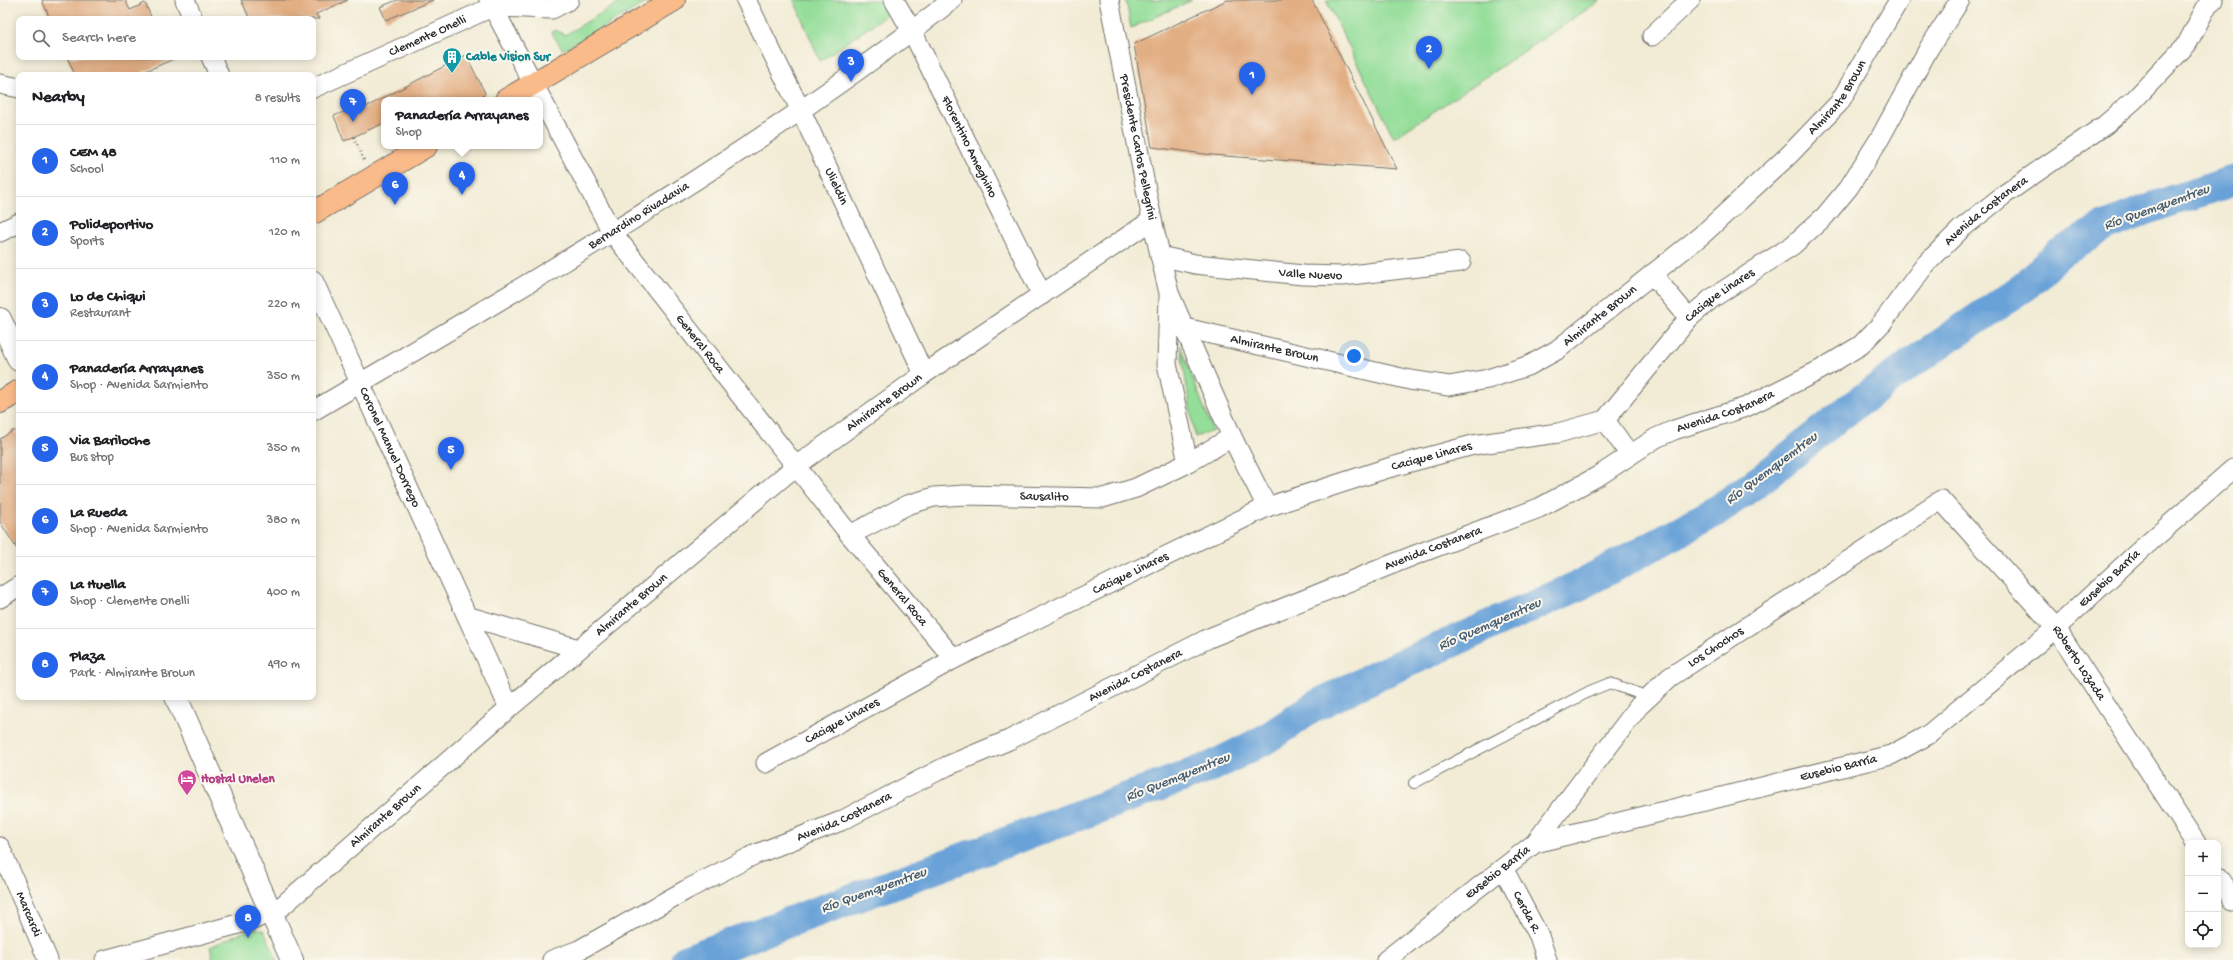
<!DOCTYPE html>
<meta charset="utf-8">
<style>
:root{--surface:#fff;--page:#f2f2f2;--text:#202124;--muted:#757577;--line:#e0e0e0;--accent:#2563eb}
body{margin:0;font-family:"Gochi Hand",sans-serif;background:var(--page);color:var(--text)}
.controls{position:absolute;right:12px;bottom:12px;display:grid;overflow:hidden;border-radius:8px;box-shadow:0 2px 10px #0003}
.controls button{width:36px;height:36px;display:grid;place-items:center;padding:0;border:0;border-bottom:1px solid var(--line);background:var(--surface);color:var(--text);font:20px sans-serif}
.you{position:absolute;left:1354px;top:356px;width:14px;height:14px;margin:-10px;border:3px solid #fff;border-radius:50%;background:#1a73e8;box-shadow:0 0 0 6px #1a73e833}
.badge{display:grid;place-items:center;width:26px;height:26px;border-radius:50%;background:var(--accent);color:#fff;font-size:13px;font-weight:700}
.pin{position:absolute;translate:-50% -33px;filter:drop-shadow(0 1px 2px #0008)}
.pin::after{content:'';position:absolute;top:21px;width:14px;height:12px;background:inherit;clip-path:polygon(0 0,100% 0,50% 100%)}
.popup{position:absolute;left:381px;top:97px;width:162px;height:52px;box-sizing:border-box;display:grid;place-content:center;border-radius:8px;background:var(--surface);filter:drop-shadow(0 1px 3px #0005);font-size:13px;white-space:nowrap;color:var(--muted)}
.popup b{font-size:15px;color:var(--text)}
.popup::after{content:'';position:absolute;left:50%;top:100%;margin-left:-8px;border:8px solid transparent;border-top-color:var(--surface)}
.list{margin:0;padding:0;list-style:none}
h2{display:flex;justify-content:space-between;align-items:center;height:52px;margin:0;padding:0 16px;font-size:17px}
h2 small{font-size:13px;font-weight:400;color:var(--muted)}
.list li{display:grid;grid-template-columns:26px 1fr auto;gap:12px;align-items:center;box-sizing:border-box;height:72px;padding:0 16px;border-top:1px solid var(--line)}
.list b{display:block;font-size:15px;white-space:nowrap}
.list p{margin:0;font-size:13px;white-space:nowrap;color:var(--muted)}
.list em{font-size:13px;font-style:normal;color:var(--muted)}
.icon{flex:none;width:22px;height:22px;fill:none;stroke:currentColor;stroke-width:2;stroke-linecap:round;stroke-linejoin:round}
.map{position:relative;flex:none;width:2233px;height:960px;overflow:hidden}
.search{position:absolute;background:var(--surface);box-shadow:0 2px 10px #0003;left:16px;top:16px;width:300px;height:44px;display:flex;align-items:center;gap:10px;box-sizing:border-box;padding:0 14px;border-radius:8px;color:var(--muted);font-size:15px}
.panel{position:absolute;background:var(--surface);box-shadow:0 2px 10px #0003;left:16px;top:72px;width:300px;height:628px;border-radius:8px}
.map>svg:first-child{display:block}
.green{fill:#94de9a;stroke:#608462}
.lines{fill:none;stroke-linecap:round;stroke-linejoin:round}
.river{stroke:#69a2d8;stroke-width:31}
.building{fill:#e2ae83}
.service-casing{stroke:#716f67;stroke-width:12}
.minor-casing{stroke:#716f67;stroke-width:21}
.tertiary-casing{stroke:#716f67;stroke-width:24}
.trunk-casing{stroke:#716f67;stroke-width:24}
.path{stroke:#716f67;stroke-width:2.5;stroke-dasharray:1 3;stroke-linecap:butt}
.service{stroke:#fff;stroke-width:10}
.minor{stroke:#fff;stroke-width:19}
.tertiary{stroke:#fff;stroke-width:22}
.trunk{stroke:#fabb8b;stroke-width:22}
.labels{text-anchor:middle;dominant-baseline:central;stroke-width:4;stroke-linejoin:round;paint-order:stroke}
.street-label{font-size:13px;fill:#2b2b2b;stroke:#fbf7ec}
.culture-label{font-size:13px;font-weight:bold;fill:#0d838f;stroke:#fbf7ec;text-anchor:start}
.hotel-label{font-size:13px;font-weight:bold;fill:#b23c85;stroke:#fbf7ec;text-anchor:start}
.water-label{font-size:14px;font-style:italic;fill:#445b70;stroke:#fbf7ec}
</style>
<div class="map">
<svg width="2233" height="960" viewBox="0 0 2233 960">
<rect width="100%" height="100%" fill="#fbf7ec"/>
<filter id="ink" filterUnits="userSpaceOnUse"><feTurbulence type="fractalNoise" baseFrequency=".025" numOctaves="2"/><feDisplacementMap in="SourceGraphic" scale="8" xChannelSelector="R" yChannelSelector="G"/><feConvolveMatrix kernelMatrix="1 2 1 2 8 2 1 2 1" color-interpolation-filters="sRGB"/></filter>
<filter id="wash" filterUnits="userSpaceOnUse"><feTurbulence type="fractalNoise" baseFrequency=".012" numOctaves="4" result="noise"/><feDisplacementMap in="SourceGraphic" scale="16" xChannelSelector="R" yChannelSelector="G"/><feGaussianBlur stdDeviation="0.9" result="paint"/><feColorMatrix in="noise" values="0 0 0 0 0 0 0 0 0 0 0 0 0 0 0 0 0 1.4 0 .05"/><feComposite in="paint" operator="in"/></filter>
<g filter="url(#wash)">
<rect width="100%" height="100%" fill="#f2ecd6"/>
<g class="green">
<polygon points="623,0 651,0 563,50 551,32 556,30 565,35"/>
<polygon points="794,0 884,0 891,12 820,61"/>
<polygon points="1126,0 1192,0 1131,28"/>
<polygon points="1326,0 1601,0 1394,138"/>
<polygon points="1180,345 1213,431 1195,437"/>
<polygon points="252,928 264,930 277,960 213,960 210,947"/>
</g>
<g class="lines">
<polyline class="river" points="686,960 1213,766 1266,739 1315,706 1376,676 1578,586 1715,512 1764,477 1846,411 1919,358 2024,287 2057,255 2106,226 2153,207 2233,181"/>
</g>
<g id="blocks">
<g class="building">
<polygon points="42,0 125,0 130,10 145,3 152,19 50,19"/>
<polygon points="241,0 348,0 316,14 319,19 250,19"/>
<polygon points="397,0 433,0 386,20 380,7"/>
<polygon points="1227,0 1312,0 1397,169 1212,155 1152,147 1134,44"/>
<polygon points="466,55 485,93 481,100 384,100 384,123 344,141 334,116 362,104 364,108"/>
<polygon points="67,57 178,57 137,75 75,75"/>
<polygon points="14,430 19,438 19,552 0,522 0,439"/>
</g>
</g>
</g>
<g filter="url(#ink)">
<use href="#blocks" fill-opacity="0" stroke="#716f67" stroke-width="1"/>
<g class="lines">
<defs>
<polyline id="service" points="1414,783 1590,691 1610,683 1648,697"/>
<g id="minor">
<polyline points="185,0 193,19"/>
<path id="s1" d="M489,0L612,232L850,535L954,659"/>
<path id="s2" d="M746,0L801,111L924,374"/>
<path id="s3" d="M894,0L912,31L1042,295"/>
<path id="s4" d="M1109,0L1152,220L1169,293L1232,437L1267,507"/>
<polyline points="1652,36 1690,0"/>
<polyline points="211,57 219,75"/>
<polyline points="0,84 19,88"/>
<path id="s5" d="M313,88L492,7L552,9L569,0"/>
<polyline points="0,232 19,223"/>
<path id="s6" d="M1160,256L1195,264L1303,275L1342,276L1461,262"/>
<polyline points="1652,274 1689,318"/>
<path id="s7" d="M313,280L509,708"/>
<polyline points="1169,297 1167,364 1188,463"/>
<path id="s8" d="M1185,328L1410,380L1449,386L1488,379L1530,365L1557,350L1703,234L1789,155L1839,103L1899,0"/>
<path id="s9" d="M313,411C531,282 752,156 952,0"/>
<polyline points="1605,420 1630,455"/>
<path id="s10" d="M850,535L907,505L934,497L965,495L1103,498L1136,488L1188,463L1232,437"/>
<polyline points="0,598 19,586"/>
<polyline points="467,616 579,649"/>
<path id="s11" d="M766,763L954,659L1267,507L1388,468L1473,445L1558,433L1605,420L1689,318L1711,299L1793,245L1825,216L1849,187L1880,138L1929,48L1960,0"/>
<path id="s12" d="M1535,843L1639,706L1670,677L1941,500L2056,628L2196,843"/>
<path id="s13" d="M0,847L48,960"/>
<path id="s14" d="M1503,868L1539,936L1547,960"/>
<polyline points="2218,877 2233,900"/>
<path id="s15" d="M105,960L253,920L281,907L509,708L796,466L924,374L1152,220"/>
<path id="s16" d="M552,960L579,950L686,890L754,855L841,821L947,766L1009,740L1209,638L1415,555L1539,508L1600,475L1656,438L1674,430L1746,407L1820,370L1861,345L1882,323L1925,265L1961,229L2005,194L2105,125L2134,100L2187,44L2208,4L2213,0"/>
<path id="s17" d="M1386,960L1535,843L1891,755L1928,735L2056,628L2136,554L2233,469"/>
</g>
<g id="tertiary">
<polyline points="0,319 19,360"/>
<polyline points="176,697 292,960"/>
</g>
<g id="trunk">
<polyline points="506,100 674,0"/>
<polyline points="313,213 426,146"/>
<polyline points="0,402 19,391"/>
</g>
</defs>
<use href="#service" class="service-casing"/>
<use href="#minor" class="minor-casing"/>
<use href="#tertiary" class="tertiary-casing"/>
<use href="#trunk" class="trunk-casing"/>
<polyline class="path" points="354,137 364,160"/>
<use href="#service" class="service"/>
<use href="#minor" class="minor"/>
<use href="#tertiary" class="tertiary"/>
<use href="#trunk" class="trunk"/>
</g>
</g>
<defs>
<symbol id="building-pin" viewBox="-11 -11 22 30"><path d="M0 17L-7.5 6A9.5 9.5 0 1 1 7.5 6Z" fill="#0f9aa8" stroke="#fbf7ec"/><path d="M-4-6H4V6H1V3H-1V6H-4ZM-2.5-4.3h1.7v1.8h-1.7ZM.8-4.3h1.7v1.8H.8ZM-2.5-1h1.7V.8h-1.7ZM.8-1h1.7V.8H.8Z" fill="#fff"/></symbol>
<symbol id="hotel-pin" viewBox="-11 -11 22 30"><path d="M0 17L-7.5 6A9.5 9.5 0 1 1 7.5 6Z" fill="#d1479c" stroke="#fbf7ec"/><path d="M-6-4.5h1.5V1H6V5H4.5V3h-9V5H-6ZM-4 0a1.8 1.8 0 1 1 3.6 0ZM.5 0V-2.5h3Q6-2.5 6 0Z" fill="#fff"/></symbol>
</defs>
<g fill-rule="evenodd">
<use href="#building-pin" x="441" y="46" width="22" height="30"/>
<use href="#hotel-pin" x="176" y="768" width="22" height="30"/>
</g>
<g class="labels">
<g class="street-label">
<text stroke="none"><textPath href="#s5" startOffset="126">Clemente Onelli</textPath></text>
<text stroke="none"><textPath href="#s8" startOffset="764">Almirante Brown</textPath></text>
<text stroke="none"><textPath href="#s3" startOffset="165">Florentino Ameghino</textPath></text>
<text stroke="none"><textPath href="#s4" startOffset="150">Presidente Carlos Pellegrini</textPath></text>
<text stroke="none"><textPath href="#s2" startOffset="207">Ulieldin</textPath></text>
<text stroke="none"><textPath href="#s16" startOffset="1634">Avenida Costanera</textPath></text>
<text stroke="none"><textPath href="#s9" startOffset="380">Bernardino Rivadavia</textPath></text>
<text stroke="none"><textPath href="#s6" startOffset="152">Valle Nuevo</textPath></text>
<text stroke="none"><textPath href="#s11" startOffset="1083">Cacique Linares</textPath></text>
<text stroke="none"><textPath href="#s8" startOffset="440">Almirante Brown</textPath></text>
<text stroke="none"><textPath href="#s1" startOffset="405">General Roca</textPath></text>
<text stroke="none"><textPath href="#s8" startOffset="92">Almirante Brown</textPath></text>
<text stroke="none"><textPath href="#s15" startOffset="971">Almirante Brown</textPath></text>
<text stroke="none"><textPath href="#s16" startOffset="1298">Avenida Costanera</textPath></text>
<text stroke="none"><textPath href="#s7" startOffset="184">Coronel Manuel Dorrego</textPath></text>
<text stroke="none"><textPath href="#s11" startOffset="735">Cacique Linares</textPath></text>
<text stroke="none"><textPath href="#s10" startOffset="203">Sausalito</textPath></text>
<text stroke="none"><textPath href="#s16" startOffset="974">Avenida Costanera</textPath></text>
<text stroke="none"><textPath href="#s11" startOffset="411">Cacique Linares</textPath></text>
<text stroke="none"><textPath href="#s17" startOffset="838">Eusebio Barría</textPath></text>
<text stroke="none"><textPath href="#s1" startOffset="729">General Roca</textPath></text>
<text stroke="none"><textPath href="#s15" startOffset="647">Almirante Brown</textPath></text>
<text stroke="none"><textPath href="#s12" startOffset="269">Los Chochos</textPath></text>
<text stroke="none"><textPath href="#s12" startOffset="752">Roberto Lozada</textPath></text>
<text stroke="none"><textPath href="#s16" startOffset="650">Avenida Costanera</textPath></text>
<text stroke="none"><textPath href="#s11" startOffset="87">Cacique Linares</textPath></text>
<text stroke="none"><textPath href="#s17" startOffset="502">Eusebio Barría</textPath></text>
<text stroke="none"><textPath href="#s15" startOffset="323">Almirante Brown</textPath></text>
<text stroke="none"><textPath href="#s16" startOffset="326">Avenida Costanera</textPath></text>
<text stroke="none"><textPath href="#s17" startOffset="142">Eusebio Barría</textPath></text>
<text stroke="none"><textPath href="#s13" startOffset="73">Marcardi</textPath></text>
<text stroke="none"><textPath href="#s14" startOffset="51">Cerda R.</textPath></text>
</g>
<g class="culture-label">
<text x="466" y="57">Cable Vision Sur</text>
</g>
<g class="hotel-label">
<text x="201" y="779">Hostal Unelen</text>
</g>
<g class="water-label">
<text transform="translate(2157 208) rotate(-20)">Río Quemquemtreu</text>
<text transform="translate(1772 469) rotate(-37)">Río Quemquemtreu</text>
<text transform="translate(1490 625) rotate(-24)">Río Quemquemtreu</text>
<text transform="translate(1178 778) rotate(-22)">Río Quemquemtreu</text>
<text transform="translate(874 891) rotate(-20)">Río Quemquemtreu</text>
</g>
</g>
</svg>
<div class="controls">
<button>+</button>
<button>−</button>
<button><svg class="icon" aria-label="locate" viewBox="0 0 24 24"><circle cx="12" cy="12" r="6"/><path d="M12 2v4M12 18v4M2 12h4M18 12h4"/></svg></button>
</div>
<div class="you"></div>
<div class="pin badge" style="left:1252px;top:95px">1</div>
<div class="pin badge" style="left:1429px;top:69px">2</div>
<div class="pin badge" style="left:851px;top:82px">3</div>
<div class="pin badge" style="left:462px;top:195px">4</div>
<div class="popup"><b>Panadería Arrayanes</b>Shop</div>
<div class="pin badge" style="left:451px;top:470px">5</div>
<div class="pin badge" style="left:395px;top:205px">6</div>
<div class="pin badge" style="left:353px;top:122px">7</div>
<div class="pin badge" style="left:248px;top:938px">8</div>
<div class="search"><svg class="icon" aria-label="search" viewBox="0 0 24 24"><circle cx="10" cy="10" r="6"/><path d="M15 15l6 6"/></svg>Search here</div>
<section class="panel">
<h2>Nearby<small>8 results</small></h2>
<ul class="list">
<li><span class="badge">1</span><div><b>CEM 48</b><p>School</p></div><em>110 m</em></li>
<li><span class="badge">2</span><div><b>Polideportivo</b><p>Sports</p></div><em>120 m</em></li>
<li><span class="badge">3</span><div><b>Lo de Chiqui</b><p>Restaurant</p></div><em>220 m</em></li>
<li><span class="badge">4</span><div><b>Panadería Arrayanes</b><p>Shop · Avenida Sarmiento</p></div><em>350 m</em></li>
<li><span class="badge">5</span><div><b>Via Bariloche</b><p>Bus stop</p></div><em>350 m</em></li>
<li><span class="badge">6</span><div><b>La Rueda</b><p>Shop · Avenida Sarmiento</p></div><em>380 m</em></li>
<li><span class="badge">7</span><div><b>La Huella</b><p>Shop · Clemente Onelli</p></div><em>400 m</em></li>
<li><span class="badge">8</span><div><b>Plaza</b><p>Park · Almirante Brown</p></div><em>490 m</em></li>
</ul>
</section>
</div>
